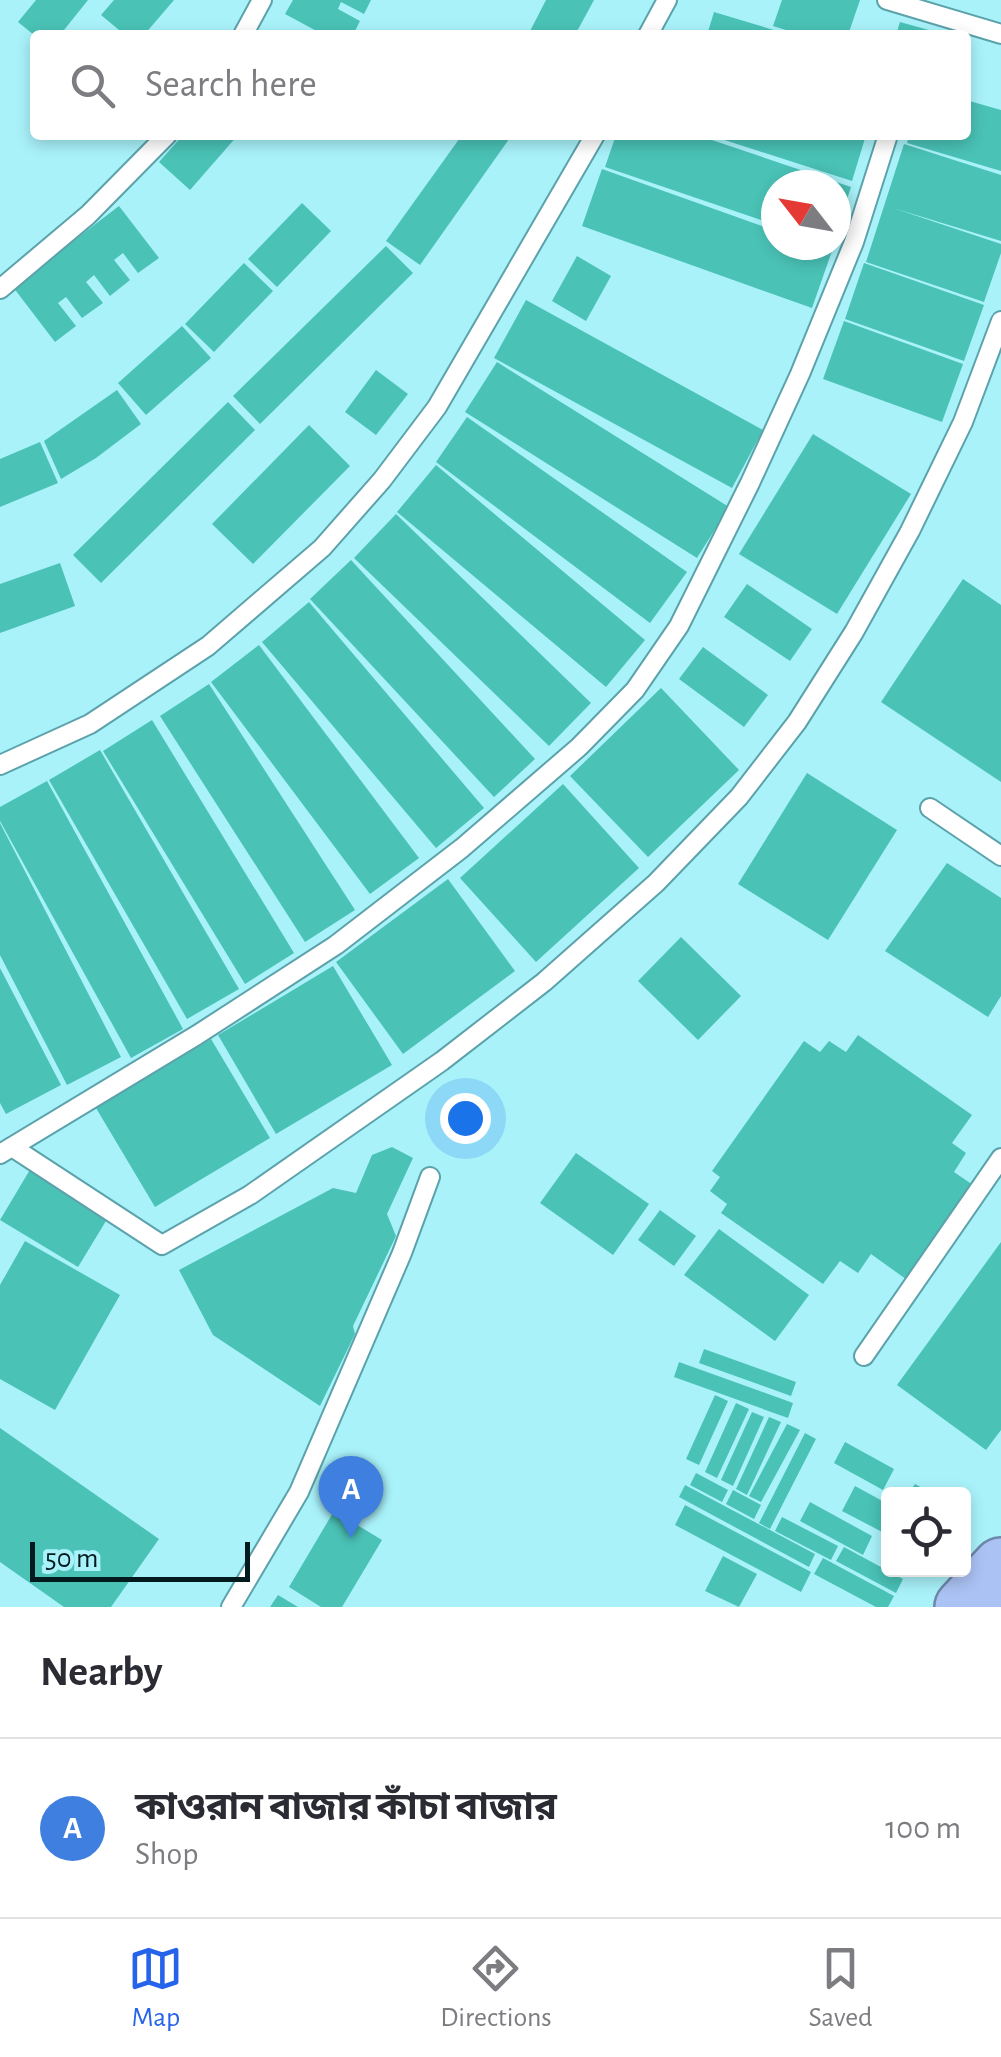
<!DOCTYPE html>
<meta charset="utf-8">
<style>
:root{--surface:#fff;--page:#f7f7f7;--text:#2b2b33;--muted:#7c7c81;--line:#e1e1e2;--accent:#2563eb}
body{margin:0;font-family:"Alegreya Sans","Noto Sans Bengali",sans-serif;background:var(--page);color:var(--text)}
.controls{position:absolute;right:30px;bottom:30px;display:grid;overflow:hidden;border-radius:10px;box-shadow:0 5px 15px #0003}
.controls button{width:90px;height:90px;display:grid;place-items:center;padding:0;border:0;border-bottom:2px solid var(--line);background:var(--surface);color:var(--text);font:50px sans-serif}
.compass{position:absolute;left:761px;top:170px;width:90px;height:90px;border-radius:50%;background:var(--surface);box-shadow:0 5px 15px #0003;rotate:301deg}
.scale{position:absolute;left:30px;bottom:25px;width:220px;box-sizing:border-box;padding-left:10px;border:5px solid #001a1d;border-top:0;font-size:28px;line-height:35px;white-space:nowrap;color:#001a1d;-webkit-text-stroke:8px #a9f2fa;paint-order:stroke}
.you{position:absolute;left:465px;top:1118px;width:35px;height:35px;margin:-25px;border:8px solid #fff;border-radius:50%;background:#1a73e8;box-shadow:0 0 0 15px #1a73e833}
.badge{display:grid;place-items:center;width:65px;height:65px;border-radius:50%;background:var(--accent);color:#fff;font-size:32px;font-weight:700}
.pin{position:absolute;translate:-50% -82px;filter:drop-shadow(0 2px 5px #0008)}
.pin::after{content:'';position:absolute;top:52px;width:35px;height:30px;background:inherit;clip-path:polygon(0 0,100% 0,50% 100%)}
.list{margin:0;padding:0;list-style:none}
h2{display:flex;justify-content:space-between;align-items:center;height:130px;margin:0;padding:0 40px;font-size:42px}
h2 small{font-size:32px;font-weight:400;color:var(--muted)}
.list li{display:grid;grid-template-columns:65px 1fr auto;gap:30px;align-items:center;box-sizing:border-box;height:180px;padding:0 40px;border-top:2px solid var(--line)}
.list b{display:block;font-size:38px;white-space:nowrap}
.list p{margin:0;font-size:32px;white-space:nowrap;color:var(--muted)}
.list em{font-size:32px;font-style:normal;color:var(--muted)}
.icon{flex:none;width:55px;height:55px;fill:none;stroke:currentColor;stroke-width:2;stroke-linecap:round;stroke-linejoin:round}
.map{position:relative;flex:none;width:1001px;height:1607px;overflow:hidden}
.search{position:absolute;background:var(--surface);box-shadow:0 5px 15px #0003;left:30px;right:30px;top:30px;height:110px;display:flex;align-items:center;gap:25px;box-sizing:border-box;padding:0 35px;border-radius:10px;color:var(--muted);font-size:38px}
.sheet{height:310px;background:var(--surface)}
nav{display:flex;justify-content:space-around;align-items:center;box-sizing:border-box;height:140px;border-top:2px solid var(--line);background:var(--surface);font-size:28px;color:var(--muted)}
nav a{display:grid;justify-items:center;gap:5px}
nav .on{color:var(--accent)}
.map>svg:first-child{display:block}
.building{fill:#4ac2b6}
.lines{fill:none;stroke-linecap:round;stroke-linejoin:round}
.service-casing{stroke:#5ba2ab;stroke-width:22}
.motorway-casing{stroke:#6f87a9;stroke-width:60}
.service{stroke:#fff;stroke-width:18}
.motorway{stroke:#abc2f4;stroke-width:55}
</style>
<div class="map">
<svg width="1001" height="1607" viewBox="0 0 1001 1607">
<rect width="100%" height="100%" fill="#a9f2fa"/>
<g class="building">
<polygon points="36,0 88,0 60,35 34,35 18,22"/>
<polygon points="114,0 174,0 144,35 125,35 101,15"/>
<polygon points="293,0 371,0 364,14 341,2 338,9 360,21 353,35 324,35 285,14"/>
<polygon points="546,0 594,0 575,35 528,35"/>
<polygon points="782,0 860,0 848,35 802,35 773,26"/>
<polygon points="714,12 787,34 787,35 707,35"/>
<polygon points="900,22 943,34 943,35 896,35"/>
<polygon points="966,100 1001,110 1001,171 907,143 909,135 966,135"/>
<polygon points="183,135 238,135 190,190 159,162"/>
<polygon points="462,135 512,135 420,265 386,241"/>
<polygon points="616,135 697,135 851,187 837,230 836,185 776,185 776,225 605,167"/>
<polygon points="709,135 866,135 852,181"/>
<polygon points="904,144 1001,175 1001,241 893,208 1001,244 1001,253 984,302 866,262"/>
<polygon points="602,169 776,231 776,245 816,245 832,251 812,308 582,226"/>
<polygon points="302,203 331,231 277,287 248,259"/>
<polygon points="119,206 159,258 138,273 123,253 114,260 130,280 110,296 94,275 86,282 103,303 82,318 66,297 58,303 76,326 55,342 13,287"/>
<polygon points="386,246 413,273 260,424 233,396"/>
<polygon points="577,256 611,276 586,321 552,301"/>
<polygon points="244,263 273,291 214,352 185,324"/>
<polygon points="864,263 984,305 964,361 845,319"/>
<polygon points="526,300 763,430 732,488 494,358"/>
<polygon points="844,321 963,364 942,422 823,379"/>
<polygon points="182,326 211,358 146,415 118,383"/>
<polygon points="497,362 729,507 697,558 465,412"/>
<polygon points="376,370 408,394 376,435 345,412"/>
<polygon points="117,390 141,424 96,458 61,479 44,441"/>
<polygon points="228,402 255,430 101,583 73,555"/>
<polygon points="467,417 687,572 650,623 436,462"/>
<polygon points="309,425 350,466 253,564 212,524"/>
<polygon points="813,434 911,494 837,614 739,554"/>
<polygon points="40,442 58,483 0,507 0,459"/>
<polygon points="436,465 645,640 606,687 397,512"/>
<polygon points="396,514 591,703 549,746 354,558"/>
<polygon points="351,560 535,759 494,797 310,599"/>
<polygon points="60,563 75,606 0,633 0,584"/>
<polygon points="963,579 1001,605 1001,782 881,702"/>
<polygon points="747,584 812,629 790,661 724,617"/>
<polygon points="309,602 484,808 436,848 262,642"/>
<polygon points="259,645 419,858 370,894 211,682"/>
<polygon points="703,647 768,695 744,727 679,679"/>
<polygon points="209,684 355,910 305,942 160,716"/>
<polygon points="661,688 739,770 648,857 570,776"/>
<polygon points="152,720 294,953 245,984 103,751"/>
<polygon points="100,750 239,989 187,1019 49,780"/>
<polygon points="807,773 897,830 828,940 738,884"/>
<polygon points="47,781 183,1029 131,1058 0,821 0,807"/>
<polygon points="563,784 639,868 536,962 460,878"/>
<polygon points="0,823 121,1057 67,1085 0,955"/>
<polygon points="947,863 1001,898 1001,996 988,1017 885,951"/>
<polygon points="448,879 515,971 403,1054 336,962"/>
<polygon points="681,937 741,996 698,1040 638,981"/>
<polygon points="333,966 392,1065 276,1134 218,1035"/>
<polygon points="0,968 61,1085 6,1114 0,1103"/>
<polygon points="858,1035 972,1115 952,1143 966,1153 954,1172 976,1187 910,1282 871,1254 858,1273 840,1261 823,1284 721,1213 727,1204 710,1191 720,1177 712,1171 804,1041 820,1052 829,1041 846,1052"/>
<polygon points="211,1039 270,1138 155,1207 96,1108"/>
<polygon points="392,1147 413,1158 387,1214 396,1236 353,1326 355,1334 320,1406 213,1335 179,1270 333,1188 356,1193 372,1155"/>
<polygon points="576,1153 649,1204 613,1255 540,1203"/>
<polygon points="31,1168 109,1216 78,1267 0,1220"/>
<polygon points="660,1210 696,1236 674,1266 638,1240"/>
<polygon points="719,1229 809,1295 775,1341 684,1275"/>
<polygon points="25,1241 120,1295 55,1410 0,1379 0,1285"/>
<polygon points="1001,1242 1001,1430 986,1450 897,1385"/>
<polygon points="704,1349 796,1382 791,1396 699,1363"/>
<polygon points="679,1362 793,1403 788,1418 674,1377"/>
<polygon points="715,1395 728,1401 699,1465 686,1459"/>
<polygon points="736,1403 749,1409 717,1478 705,1472"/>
<polygon points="752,1412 764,1417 733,1486 721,1480"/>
<polygon points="769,1417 781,1422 747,1495 736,1489"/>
<polygon points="787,1424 800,1430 761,1502 749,1496"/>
<polygon points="0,1428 159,1539 111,1607 64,1607 0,1562"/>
<polygon points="805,1433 816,1439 770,1529 759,1523"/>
<polygon points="845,1442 894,1469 883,1490 834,1463"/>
<polygon points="696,1473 728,1490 722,1502 690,1485"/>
<polygon points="915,1484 933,1494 908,1494"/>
<polygon points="685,1485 815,1554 809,1567 679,1497"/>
<polygon points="855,1486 888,1504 888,1535 842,1511"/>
<polygon points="733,1490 761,1505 754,1519 726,1504"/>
<polygon points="810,1502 872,1536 863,1555 800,1521"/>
<polygon points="685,1505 811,1572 801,1592 675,1525"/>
<polygon points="334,1511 382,1540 342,1607 321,1607 289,1587"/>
<polygon points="782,1517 838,1546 831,1560 775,1531"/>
<polygon points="844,1547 903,1579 896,1593 836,1561"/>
<polygon points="723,1556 757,1574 739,1607 705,1591"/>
<polygon points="823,1558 894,1596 888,1607 876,1607 814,1574"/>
<polygon points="278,1595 298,1607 270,1607"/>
</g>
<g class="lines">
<defs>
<g id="service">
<polyline points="887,0 1001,34"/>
<polyline points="243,35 262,0"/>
<polyline points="648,35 667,0"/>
<polyline points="0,289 88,215 167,135"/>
<polyline points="0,765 90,724 208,646 322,548 382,480 437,407 595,135"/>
<polyline points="930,808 1001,856"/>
<polyline points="12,1147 162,1245 250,1195 442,1061 544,982 656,883 739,797 797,722 854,632 910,531 963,422 1001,321"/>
<polyline points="0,1154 197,1035 336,945 462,848 579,747 635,690 679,626 750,483 800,374 854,242 888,135"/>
<polyline points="864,1356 1001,1158"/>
<polyline points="231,1607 299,1492 402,1253 430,1177"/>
</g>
<polyline id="motorway" points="963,1607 1001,1566"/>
</defs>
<use href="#service" class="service-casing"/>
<use href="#motorway" class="motorway-casing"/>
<use href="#service" class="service"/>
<use href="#motorway" class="motorway"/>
</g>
</svg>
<div class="controls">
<button><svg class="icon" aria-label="locate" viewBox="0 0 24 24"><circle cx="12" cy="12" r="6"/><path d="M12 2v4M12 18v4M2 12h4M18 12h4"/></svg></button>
</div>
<svg class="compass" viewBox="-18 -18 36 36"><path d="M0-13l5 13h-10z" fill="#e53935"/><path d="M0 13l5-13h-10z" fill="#7c7c81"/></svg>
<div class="scale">50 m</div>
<div class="you"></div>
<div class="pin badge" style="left:351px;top:1538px;background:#3f7fe0">A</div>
<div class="search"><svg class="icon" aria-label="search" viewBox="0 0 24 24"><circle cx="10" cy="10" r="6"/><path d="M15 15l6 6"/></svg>Search here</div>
</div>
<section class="sheet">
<h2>Nearby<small></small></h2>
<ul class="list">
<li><span class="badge" style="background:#3f7fe0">A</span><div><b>কাওরান বাজার কাঁচা বাজার</b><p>Shop</p></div><em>100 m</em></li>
</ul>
</section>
<nav>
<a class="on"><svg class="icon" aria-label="map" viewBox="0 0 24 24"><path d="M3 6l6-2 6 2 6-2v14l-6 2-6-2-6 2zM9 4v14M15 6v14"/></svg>Map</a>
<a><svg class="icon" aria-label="directions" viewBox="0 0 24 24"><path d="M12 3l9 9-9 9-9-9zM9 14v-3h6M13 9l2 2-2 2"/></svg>Directions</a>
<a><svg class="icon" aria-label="saved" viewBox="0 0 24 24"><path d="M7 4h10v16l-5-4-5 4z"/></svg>Saved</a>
</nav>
